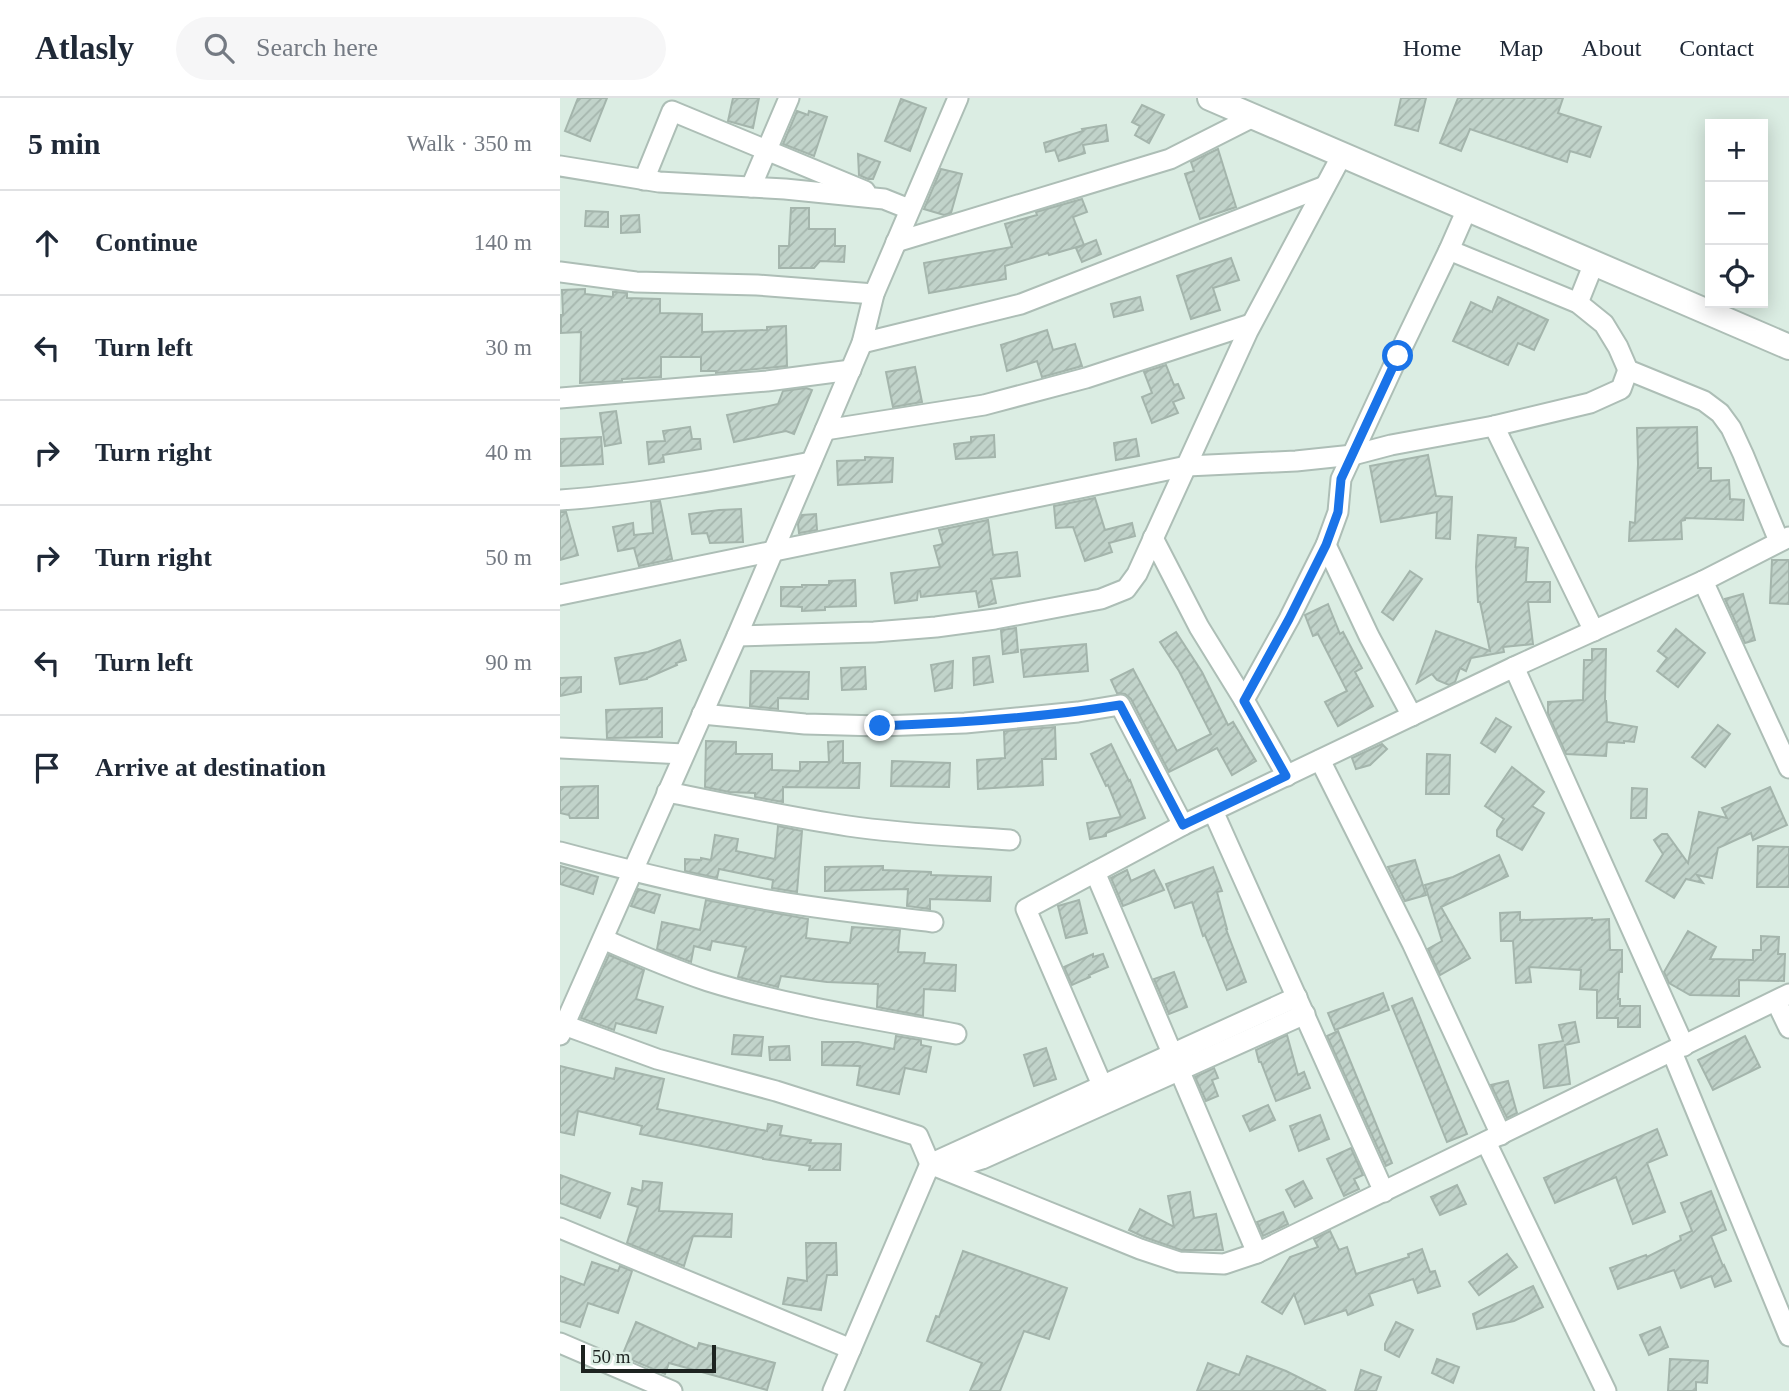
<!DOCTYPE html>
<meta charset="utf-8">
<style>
:root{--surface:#fff;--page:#f6f6f7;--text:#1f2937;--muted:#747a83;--line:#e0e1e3}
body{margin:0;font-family:Georgia,serif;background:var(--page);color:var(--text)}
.controls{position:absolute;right:21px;top:21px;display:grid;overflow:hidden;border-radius:0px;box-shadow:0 4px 18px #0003}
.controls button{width:63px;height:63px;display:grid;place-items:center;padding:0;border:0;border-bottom:2px solid var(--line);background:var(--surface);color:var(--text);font:35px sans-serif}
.scale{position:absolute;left:21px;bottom:18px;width:135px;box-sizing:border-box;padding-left:7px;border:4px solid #1d2320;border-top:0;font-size:19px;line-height:24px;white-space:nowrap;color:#1d2320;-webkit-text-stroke:5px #dbede3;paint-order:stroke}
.stop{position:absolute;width:21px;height:21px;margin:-16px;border:5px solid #1a73e8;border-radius:50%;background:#fff}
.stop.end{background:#1a73e8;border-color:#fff;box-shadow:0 2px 7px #0008}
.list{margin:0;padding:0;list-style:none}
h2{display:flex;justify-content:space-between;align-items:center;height:91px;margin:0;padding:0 28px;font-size:30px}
h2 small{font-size:23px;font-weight:400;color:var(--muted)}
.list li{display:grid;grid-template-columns:46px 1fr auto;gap:21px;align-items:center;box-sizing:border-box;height:105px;padding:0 28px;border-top:2px solid var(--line)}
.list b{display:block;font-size:26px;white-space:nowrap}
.list em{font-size:23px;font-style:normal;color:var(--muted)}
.icon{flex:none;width:38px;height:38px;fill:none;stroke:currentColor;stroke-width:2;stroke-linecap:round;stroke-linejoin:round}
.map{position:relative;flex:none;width:1229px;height:1293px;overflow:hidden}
header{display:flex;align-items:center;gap:42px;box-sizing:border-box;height:98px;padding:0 35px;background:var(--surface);border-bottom:2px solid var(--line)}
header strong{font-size:33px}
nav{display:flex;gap:38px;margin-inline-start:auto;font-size:24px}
.search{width:490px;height:63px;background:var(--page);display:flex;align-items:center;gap:18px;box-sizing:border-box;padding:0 24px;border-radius:38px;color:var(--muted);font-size:26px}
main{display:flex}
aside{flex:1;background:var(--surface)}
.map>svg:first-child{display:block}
.building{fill:url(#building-hatch);stroke:#a4b5ac;stroke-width:2}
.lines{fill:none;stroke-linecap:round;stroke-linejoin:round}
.minor-casing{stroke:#adbeb6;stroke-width:23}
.tertiary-casing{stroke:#adbeb6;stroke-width:28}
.minor{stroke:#fff;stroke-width:19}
.tertiary{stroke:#fff;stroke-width:24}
.route{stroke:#1a73e8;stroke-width:9}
</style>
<header>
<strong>Atlasly</strong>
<div class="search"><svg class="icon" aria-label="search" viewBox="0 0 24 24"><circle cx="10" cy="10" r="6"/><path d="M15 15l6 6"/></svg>Search here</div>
<nav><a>Home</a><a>Map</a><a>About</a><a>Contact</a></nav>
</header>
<main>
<aside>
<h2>5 min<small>Walk · 350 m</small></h2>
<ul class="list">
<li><svg class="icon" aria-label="ahead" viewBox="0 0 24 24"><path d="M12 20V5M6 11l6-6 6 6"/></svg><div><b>Continue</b></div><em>140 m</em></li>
<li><svg class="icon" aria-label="left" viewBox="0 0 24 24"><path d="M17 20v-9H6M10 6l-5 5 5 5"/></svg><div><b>Turn left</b></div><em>30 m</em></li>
<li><svg class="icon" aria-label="right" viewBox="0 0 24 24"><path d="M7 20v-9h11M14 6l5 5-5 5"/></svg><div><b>Turn right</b></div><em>40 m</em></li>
<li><svg class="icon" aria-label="right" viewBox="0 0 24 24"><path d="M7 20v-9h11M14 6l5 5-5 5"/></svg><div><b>Turn right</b></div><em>50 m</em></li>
<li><svg class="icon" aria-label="left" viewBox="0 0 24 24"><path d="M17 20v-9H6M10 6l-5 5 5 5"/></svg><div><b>Turn left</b></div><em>90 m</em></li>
<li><svg class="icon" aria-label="arrive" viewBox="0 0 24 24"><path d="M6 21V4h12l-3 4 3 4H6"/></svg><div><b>Arrive at destination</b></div></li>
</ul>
</aside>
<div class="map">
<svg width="1229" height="1293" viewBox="0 0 1229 1293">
<defs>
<pattern id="building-hatch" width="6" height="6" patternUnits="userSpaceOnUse" patternTransform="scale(1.75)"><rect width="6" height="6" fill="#c1d3ca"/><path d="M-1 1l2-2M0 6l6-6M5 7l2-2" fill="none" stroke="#a5b5ad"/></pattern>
</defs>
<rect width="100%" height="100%" fill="#dbede3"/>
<g class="building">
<polygon points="18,0 47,0 30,43 5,33"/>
<polygon points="173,0 199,0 193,30 168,23"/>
<polygon points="841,0 866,0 858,33 835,27"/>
<polygon points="898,0 1003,0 998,15 1041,29 1030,59 1010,53 1007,64 910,31 901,53 880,45"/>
<polygon points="341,1 366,10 350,53 325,43"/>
<polygon points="582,7 604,17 589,45 575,37 580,28 572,24"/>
<polygon points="237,13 248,17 249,13 267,19 254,58 223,46"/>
<polygon points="546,27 548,43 523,47 525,55 499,63 495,52 486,54 484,45 523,33 522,31"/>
<polygon points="658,51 676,109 640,121 625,76 634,73 631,64"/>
<polygon points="298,56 320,64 313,81 308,81 299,77"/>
<polygon points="381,71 402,76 391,115 384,117 364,111"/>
<polygon points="522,101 527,114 513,119 524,147 489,157 488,155 445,168 446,181 369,195 364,165 452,149 445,126 477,117 476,114"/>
<polygon points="231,110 249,110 249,131 275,131 275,148 285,148 284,164 260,163 254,170 219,170 219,148 229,148"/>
<polygon points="26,113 48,114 48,129 25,128"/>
<polygon points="79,117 80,134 61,135 61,118"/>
<polygon points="536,142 541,156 522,164 516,150"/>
<polygon points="671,160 679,182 653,190 660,212 631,221 617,178"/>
<polygon points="25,191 25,196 53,199 53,194 56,194 67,195 67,200 100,201 100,215 142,216 142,234 207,232 207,229 226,228 227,268 156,275 156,273 141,273 141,259 101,259 101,279 62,281 62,283 20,285 21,234 1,235 1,217 3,217 2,192"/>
<polygon points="580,199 583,212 554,219 551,206"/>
<polygon points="938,199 988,222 974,252 958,245 948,267 893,243 911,204 932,214"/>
<polygon points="487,232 493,252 515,246 522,268 482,279 477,263 447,273 441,247"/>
<polygon points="606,267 614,287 618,286 624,300 613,304 618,315 592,325 582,299 592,295 584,274"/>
<polygon points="355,269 362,304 333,309 326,274"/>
<polygon points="246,290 252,292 234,336 226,333 174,344 167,317 218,306 223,293"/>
<polygon points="56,313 61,345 45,348 40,315"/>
<polygon points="130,329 132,341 140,341 141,351 103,357 104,364 89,366 87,344 105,343 103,333"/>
<polygon points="1137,329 1138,370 1151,370 1151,383 1169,382 1170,401 1184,402 1183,422 1125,420 1125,422 1121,423 1122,441 1069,443 1070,424 1075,425 1078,366 1077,330"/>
<polygon points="434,337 435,359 396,361 394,346 411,344 411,339"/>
<polygon points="41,339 43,366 1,368 0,341"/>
<polygon points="576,341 579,358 556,362 554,345"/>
<polygon points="868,357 876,398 892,399 890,441 876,440 877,414 821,424 810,368"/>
<polygon points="305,359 333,360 332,384 278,387 277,363 305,362"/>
<polygon points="535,400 545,432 572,425 575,438 549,445 552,454 525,463 513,429 496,430 494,408"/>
<polygon points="100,403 112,461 79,468 74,450 58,453 53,429 73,425 74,437 93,435 91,404"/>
<polygon points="181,411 183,444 150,445 147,435 132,436 129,416 159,412"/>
<polygon points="0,414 6,414 18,457 0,462"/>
<polygon points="256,416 257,432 239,435 238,426 242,417"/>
<polygon points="428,422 433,457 457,454 460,478 431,481 436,505 419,509 416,493 361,499 360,493 358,493 357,502 335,505 331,475 380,469 374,448 383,446 379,432"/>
<polygon points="918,437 956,440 955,449 968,450 966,484 990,484 990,504 968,504 973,546 943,549 944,554 911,560 906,573 900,570 895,584 889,587 877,582 872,576 857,585 876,533 930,553 920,504 918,504 916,469"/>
<polygon points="1212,462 1229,462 1229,506 1210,505"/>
<polygon points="850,473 862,481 833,522 822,514"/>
<polygon points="295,482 296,508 265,509 265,512 242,513 242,509 221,508 221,489 242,489 242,487 269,487 269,483"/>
<polygon points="1183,496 1195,542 1185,545 1165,501"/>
<polygon points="768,506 780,536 783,534 802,570 795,574 813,608 778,628 765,604 787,593 758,536 753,538 745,517"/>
<polygon points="456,530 458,554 443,556 441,532"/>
<polygon points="1116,531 1145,555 1118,589 1097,573 1107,560 1098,553"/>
<polygon points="616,534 642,574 668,627 673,624 696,663 672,677 657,650 609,674 571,601 565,596 557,595 551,582 573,571 617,653 651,636 619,573 600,544"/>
<polygon points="120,542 126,562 116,565 117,567 87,580 87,581 60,586 55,560 88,554"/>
<polygon points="526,546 528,573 464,579 461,552"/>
<polygon points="1032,551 1046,551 1045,603 1046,603 1047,624 1077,629 1074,644 1064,643 1064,645 1047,644 1046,658 1006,656 988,616 988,604 1023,602 1024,562 1032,562"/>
<polygon points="429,558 433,584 414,587 413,560"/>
<polygon points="393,563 392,590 375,593 371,567"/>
<polygon points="305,569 306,591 282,592 281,570"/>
<polygon points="191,573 249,574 248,601 218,600 218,611 190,608"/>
<polygon points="21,579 21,594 0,598 0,580"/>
<polygon points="102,610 102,639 47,640 46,612"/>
<polygon points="936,620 951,629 935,654 921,645"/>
<polygon points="1158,627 1170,636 1145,669 1132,659"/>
<polygon points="495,629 496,661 482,661 483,687 418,691 417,662 445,660 444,633"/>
<polygon points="146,643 176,644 176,656 212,656 212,672 240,673 240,664 269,664 268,644 283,643 283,665 300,665 299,690 223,689 223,704 195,699 195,695 169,694 145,689"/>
<polygon points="551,646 569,683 570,682 585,720 546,735 546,738 530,741 527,725 561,719 548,687 546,688 531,656"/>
<polygon points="822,646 827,651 810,667 796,671 792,660"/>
<polygon points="867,656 890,657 889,696 866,696"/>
<polygon points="332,663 390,665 389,689 331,688"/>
<polygon points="952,669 984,694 972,708 984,715 962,752 937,738 937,732 944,721 925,708"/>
<polygon points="38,688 38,720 10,720 9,717 0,715 0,689"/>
<polygon points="1210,689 1227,727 1193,742 1191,735 1158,750 1152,780 1137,777 1143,785 1126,781 1114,800 1086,783 1103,756 1094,742 1102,736 1107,736 1128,765 1139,714 1167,720 1162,710"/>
<polygon points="1072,690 1087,691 1086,720 1071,720"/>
<polygon points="218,728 242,733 237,794 212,790 213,782 159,771 157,780 125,773 125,761 141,762 141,760 151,762 155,737 178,741 176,753 215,761"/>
<polygon points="1198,748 1229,749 1229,789 1197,789"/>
<polygon points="939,757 948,778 881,809 910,860 880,877 868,851 882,843 865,787 893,779"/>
<polygon points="855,762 866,797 845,803 828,769"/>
<polygon points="0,768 38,779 33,796 0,786"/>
<polygon points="323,768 323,772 371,774 371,777 431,779 430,803 370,801 370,811 347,808 348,791 265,793 265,769"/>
<polygon points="653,769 662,793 657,794 667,831 666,831 686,884 667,892 645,837 643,838 632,804 615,810 606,786"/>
<polygon points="567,772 571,783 594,772 604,792 563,808 551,780"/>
<polygon points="78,791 100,797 94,815 71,808"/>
<polygon points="146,802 248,821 246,840 290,845 292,829 340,832 338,854 365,855 364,865 396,867 395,893 364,891 363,918 317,909 318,886 267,884 221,878 218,889 178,879 186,849 152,843 150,852 134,848 131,864 97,851 102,824 140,832"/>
<polygon points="519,802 527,835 506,840 498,808"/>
<polygon points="960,814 960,822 1032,820 1032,822 1049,821 1050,852 1062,852 1062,874 1059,874 1058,901 1060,901 1060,908 1080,908 1080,929 1058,929 1058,920 1037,920 1037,892 1020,891 1021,872 969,869 971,884 956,885 953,843 941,843 940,815"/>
<polygon points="1128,833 1156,849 1150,861 1193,862 1193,852 1201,852 1201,838 1219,839 1218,856 1225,856 1224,883 1179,882 1179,898 1130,897 1109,885 1104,874"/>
<polygon points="533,856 533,859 543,856 548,869 529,877 530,879 512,887 504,869"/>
<polygon points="49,857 84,872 76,901 103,909 96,935 56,925 54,932 21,920"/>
<polygon points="614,874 627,909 609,916 594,881"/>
<polygon points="823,895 829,912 775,932 768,915"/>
<polygon points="852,900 907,1036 887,1044 832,908"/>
<polygon points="1015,924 1019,944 1005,947 1010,986 984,990 979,947 1003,943 999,927"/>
<polygon points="778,933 832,1065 826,1068 767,938"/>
<polygon points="174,937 203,939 201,958 172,956"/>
<polygon points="727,937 738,977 744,974 750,990 716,1003 701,964 699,964 696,952"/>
<polygon points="336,938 361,942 361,947 371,949 366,974 345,970 339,996 297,987 300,968 262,967 262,944 298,944 334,951"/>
<polygon points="1185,938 1200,969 1153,992 1138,962"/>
<polygon points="229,948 230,962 210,962 209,949"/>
<polygon points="486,950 496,981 474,988 464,957"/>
<polygon points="0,968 54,981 56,970 104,981 97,1011 207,1033 208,1026 222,1028 220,1037 251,1042 250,1045 281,1046 280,1072 249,1072 250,1068 203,1061 203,1060 80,1036 82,1028 18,1013 14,1037 0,1034"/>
<polygon points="654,970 658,980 652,982 658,998 646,1003 635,979"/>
<polygon points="948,983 957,1015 947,1020 931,987"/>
<polygon points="708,1007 715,1022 690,1033 683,1018"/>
<polygon points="760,1017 769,1041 739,1053 730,1028"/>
<polygon points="1097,1031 1107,1057 1087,1065 1105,1114 1073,1126 1056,1079 995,1105 984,1080"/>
<polygon points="791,1050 803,1077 794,1081 799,1091 784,1098 767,1061"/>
<polygon points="0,1077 50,1095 40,1120 0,1105"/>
<polygon points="83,1083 102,1085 99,1113 172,1116 171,1139 133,1138 124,1168 67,1145 78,1109 68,1106 72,1090 82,1093"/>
<polygon points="743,1083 752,1100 735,1109 726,1092"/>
<polygon points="897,1087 906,1106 880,1117 871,1099"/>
<polygon points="1151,1093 1166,1132 1151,1138 1163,1168 1164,1167 1171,1183 1155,1189 1151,1178 1121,1190 1114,1172 1058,1191 1050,1170 1086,1157 1087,1159 1121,1142 1120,1138 1132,1133 1121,1105"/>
<polygon points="630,1094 634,1120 656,1116 663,1152 621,1152 584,1139 569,1132 580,1111 614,1129 608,1098"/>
<polygon points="723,1114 728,1126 703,1138 697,1124"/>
<polygon points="770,1133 779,1152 787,1149 796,1176 849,1159 848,1156 862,1151 870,1174 875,1173 880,1188 858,1195 853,1181 809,1196 813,1207 788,1217 786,1212 745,1226 734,1196 722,1216 702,1204 730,1159 758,1149 754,1141"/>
<polygon points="246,1145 276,1145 277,1177 267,1177 261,1212 223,1206 228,1180 247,1183"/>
<polygon points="403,1153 507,1190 489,1241 464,1233 440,1293 410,1293 422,1265 367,1243 376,1218 379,1219"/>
<polygon points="947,1156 957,1169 919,1197 909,1184"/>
<polygon points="32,1164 58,1173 60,1168 72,1173 58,1215 28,1205 20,1229 0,1223 0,1178 24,1187"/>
<polygon points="973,1188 983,1209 954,1223 917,1231 913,1216"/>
<polygon points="76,1224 137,1251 139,1245 215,1265 207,1292 109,1265 105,1276 62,1258"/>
<polygon points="836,1224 853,1232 839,1259 825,1252 825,1246"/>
<polygon points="1100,1229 1108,1249 1089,1257 1080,1237"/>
<polygon points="687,1258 726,1273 766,1293 637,1293 648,1265 679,1277"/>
<polygon points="877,1261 899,1269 893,1285 872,1275"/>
<polygon points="1110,1261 1148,1263 1147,1285 1136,1284 1136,1293 1108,1293"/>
<polygon points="801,1272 821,1279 816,1293 795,1293"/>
</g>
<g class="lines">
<defs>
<g id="minor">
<polyline points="0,68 99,84 225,91 324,101 349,111"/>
<polyline points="84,82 112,13 305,93"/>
<polyline points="191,89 229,0"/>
<polyline points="336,144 610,61 693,19"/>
<polyline points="889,152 1018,205 1044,226 1058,249 1068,272 1144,303 1160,315 1171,330 1183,356 1219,443"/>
<polyline points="0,174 76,184 197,187 314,196"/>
<polyline points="1018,205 1034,165"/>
<polyline points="302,245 461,206 765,88"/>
<polyline points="0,300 207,283 291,272"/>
<polyline points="934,328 1034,533"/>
<polyline points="265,332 424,307 526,280 691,226"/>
<path d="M0,402C85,396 168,380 251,364"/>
<polyline points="593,440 639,529 684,602 727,678"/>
<polyline points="766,447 809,538 852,618"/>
<polyline points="1143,483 1229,670"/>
<polyline points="0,497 627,368 736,363 793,357 831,347 934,328 1030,305 1061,291 1068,272"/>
<polyline points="177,538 314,534 376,529 435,521 541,501 566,491 577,476 688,233 782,57"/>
<polyline points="954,569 1124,948"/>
<polyline points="684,602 729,521 766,447 778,414 781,381 838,258 889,152 907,111"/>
<polyline points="142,616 245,626 320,628 405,625 518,614 560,607 623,727"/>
<polyline points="0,650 124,656"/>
<polyline points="760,662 852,845 941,1037"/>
<path d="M107,694C167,706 228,719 288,728C342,736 396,738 450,742"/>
<polyline points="653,713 824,1094"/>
<path d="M0,754C67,772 135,789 203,801C260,811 316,817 373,824"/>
<polyline points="535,774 697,1155"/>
<path d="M43,841C77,856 112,871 148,883C228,908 313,921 396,936"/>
<polyline points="1216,903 1229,930"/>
<polyline points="4,927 97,961 216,993 358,1038 370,1066 737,899"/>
<polyline points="0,937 177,538 265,332 302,245 314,196 398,0"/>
<polyline points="1112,954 1229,1238"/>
<polyline points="542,987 466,811 623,727 954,569 1143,483 1229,439"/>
<polyline points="926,1044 1046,1293"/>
<polyline points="386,1072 422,1061 745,916"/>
<polyline points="0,1130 291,1251"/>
<polyline points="0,1245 112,1293"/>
<polyline points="273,1293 370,1066 580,1151 619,1164 664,1166 697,1155 1229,896"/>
</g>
<polyline id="tertiary" points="650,0 1229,249"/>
</defs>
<use href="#minor" class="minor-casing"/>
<use href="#tertiary" class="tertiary-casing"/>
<use href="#minor" class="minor"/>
<use href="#tertiary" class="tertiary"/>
</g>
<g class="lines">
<path class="route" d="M320,628C400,625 481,620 560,607L623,727L726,678L684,603L729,521L766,447L778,414L781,381L838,258"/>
</g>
</svg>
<div class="controls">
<button>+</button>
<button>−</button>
<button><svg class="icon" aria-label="locate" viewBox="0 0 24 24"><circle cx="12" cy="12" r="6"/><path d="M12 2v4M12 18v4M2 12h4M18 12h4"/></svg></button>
</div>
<div class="scale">50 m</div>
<div class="stop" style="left:838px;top:258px"></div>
<div class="stop end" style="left:320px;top:628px"></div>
</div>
</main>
